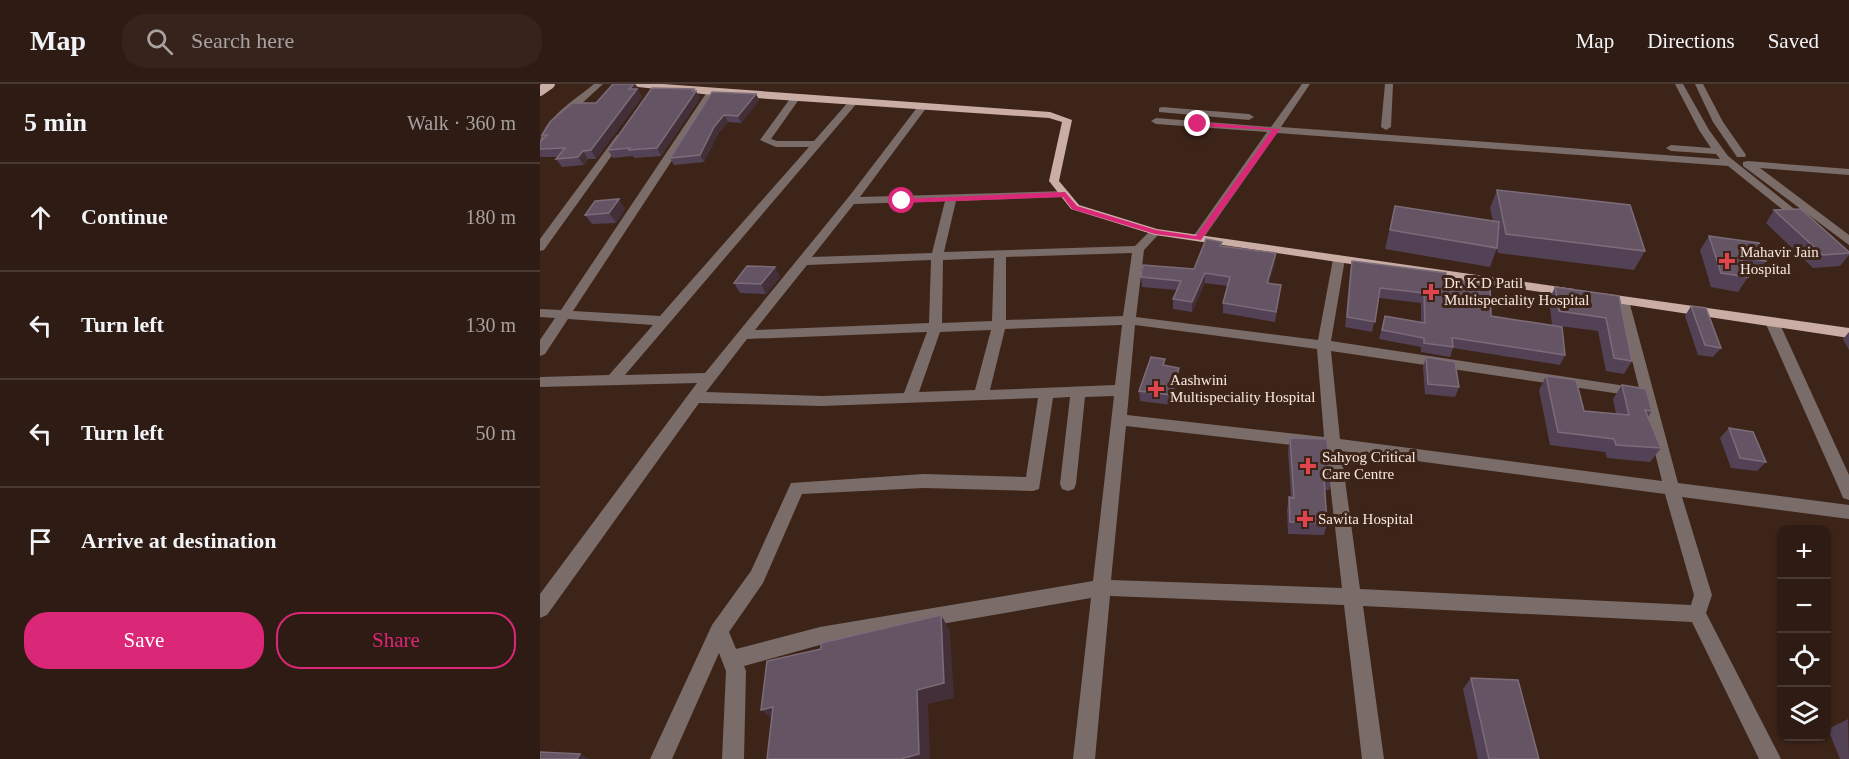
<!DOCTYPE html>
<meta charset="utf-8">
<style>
:root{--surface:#2e1b13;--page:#36241c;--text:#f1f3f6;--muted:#a7a1a0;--line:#493933;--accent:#db2777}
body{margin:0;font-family:Georgia,serif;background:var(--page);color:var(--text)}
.controls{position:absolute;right:18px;bottom:18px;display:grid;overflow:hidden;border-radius:12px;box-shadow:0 2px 4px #0004}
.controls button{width:54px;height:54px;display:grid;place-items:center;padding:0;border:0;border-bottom:2px solid var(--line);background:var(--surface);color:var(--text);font:30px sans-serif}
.stop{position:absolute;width:18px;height:18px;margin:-14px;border:4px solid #db2777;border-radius:50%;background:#fff}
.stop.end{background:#db2777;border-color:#fff;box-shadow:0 2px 6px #0008}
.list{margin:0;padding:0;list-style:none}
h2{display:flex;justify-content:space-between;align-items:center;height:78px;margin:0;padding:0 24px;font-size:26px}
h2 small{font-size:20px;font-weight:400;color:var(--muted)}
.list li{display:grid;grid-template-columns:39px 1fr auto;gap:18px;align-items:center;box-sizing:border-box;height:108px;padding:0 24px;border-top:2px solid var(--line)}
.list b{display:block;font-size:22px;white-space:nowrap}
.list em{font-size:20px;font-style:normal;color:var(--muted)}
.actions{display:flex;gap:12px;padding:18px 24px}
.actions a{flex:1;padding:14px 0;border:2px solid var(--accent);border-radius:24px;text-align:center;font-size:21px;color:var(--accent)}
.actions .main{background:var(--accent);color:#fff}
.icon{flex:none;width:33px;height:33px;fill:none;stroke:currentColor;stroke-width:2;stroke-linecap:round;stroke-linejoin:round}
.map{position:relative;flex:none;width:1309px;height:675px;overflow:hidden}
header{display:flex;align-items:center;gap:36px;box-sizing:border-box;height:84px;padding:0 30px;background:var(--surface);border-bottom:2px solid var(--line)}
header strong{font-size:28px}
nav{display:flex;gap:33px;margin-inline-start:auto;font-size:21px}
.search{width:420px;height:54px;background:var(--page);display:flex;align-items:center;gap:15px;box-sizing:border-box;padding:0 21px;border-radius:24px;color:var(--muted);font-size:22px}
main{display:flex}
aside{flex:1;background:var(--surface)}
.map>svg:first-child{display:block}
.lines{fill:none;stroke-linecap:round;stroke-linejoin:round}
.minor{fill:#7a6c68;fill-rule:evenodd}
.major{fill:#caada4;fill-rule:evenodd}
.major-bridge{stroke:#caada4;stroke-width:10}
.wall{fill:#534256}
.shaded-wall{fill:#432f37}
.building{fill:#655464;stroke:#7c6b78;stroke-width:1.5}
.route{fill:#db2777}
.health-dot{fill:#e0444e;stroke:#3d2419;stroke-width:2}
.labels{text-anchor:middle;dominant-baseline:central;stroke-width:6;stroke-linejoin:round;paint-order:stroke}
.poi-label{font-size:15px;fill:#f9e8e1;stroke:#3d2419;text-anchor:start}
</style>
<header>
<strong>Map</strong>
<div class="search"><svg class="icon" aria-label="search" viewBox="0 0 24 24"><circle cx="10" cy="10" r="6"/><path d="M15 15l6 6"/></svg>Search here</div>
<nav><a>Map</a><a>Directions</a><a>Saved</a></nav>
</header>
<main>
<aside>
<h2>5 min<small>Walk · 360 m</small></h2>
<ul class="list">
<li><svg class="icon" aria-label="ahead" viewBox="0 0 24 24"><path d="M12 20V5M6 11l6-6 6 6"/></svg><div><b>Continue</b></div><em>180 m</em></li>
<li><svg class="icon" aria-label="left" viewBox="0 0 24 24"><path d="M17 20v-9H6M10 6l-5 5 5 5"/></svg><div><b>Turn left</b></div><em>130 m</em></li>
<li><svg class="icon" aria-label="left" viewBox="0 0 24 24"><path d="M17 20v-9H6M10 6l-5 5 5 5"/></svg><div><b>Turn left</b></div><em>50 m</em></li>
<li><svg class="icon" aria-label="arrive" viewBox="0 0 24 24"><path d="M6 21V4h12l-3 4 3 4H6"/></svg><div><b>Arrive at destination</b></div></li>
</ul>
<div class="actions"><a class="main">Save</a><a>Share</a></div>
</aside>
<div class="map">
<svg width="1309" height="675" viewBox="0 0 1309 675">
<rect width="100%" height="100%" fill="#3d2419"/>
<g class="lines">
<g class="minor">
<path d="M54,0H63L14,45L4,61L0,62C0,36 35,16 54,0Z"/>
<polygon points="762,0 770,0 741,43 1180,75 1176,70 1131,67 1126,64 1131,61 1171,64 1159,46 1135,0 1143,0 1169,46 1188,72 1272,139 1266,142 1262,141 1188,82 737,49 662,156 654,156 652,154 727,48 616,40 611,37 616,34 731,43"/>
<polygon points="845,0 853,0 851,43 846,46 841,43"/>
<polygon points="1155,0 1163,0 1183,38 1206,71 1205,73 1197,73 1173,38"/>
<path d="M172,5L177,8L33,227L120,232L269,63H236L220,56L252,12L260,14L231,55L237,57H274L310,16L318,18L85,291L165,289L311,110L379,21L382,20L387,23L320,113L525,107L530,110L525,113L416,117L404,168L595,162L611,146H619V150L604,166L596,233L778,256L793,175L799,171L805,175L791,257L1099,304L1077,216L1078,213H1088L1138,399L1309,421V435L1142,413L1172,511L1166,529L1241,675H1219L1152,538L823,522L844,675H822L804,521L570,512L555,675H533L551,514L280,561L204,582L206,587L204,675H182L186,587L179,569L132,675H110L172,541L211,487L251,399L384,390L486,393L498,314L282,322L159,319L7,531L0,534V510L157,299L0,303V293L69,291L113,241L28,235L5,270L0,272V256L15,234L0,233V225L21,226L167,8ZM405,117L392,169L272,173L314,120ZM592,169L583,232L466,236V173ZM454,174L452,237L402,239L403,176ZM391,176L389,239L215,246L267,181ZM582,241L575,301L450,306L465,245ZM595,241L777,265L784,353L587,331ZM451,246L435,306L379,308L400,248ZM387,248L364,309L282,312L166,308L207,255ZM791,267L1101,313L1122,397L800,355ZM574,312L553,497L280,543L196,565L189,548L223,499L262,410L384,404L493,407L499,405L513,314L530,313L520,400L522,405L528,407L534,405L536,400L545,313ZM586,342L786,365L802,504L571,496ZM801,367L1125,410L1154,511L1151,521L820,505Z"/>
<polygon points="622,23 709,30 714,33 709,36 619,28 619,24"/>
<polygon points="77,51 85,53 4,166 0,167 0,155"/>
<polygon points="1208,77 1309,85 1309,91 1220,84 1309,151 1309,161 1203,82 1203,78"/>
<polygon points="1232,234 1239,238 1309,391 1309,416 1303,414 1301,409 1225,238"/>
</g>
<g class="major">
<polygon points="94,0 123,0 510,28 532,36 519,97 539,121 617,145 1034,205 1040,209 1034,213 615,151 531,125 509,97 522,38 509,34 172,11 98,3"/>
<polygon points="1061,209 1309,244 1309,254 1056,216 1055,213 1056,210"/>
</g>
<polyline class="major-bridge" points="0,7 10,0"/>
</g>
<g class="wall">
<polygon points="73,0 95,0 102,13 56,75 48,75 44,81 22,83 16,75 18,73 0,73 0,58 4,54 2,51 56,19"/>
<polygon points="156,7 160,14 121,72 94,74 93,72 73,74 68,66"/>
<polygon points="172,8 216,10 219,16 201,39 188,38 178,50 164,78 134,81 130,74"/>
<polygon points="957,106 1105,167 1094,186 958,169 957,164 950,183 845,165 855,122 953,137 950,124"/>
<polygon points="85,125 76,139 52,140 45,131"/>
<polygon points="1234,126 1309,168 1309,171 1300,182 1273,184 1226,139"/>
<polygon points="1169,152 1226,177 1215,192 1207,191 1208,193 1198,208 1171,203 1160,166"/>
<polygon points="682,158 682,162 735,179 729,199 741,201 735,238 683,229 683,219 688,202 665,199 652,228 633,225 633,215 637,206 602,203 601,193 654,185"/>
<polygon points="812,177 906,195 951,232 1025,271 1020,281 913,264 910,273 881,268 881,263 839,255 845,232 881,239 881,219 839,214 832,248 805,243 810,187"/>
<polygon points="240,193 226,210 200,209 194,199"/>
<polygon points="1015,203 1079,212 1092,277 1084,290 1066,287 1058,247 1012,241 1009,216"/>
<polygon points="1151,222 1181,264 1173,273 1158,271 1145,232"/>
<polygon points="1309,248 1309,266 1303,255"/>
<polygon points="886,273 919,303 915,313 885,310 883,283"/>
<polygon points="625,282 639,284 639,293 631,321 600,317 599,307"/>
<polygon points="1006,292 1044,327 1076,330 1073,315 1082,301 1112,327 1108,333 1121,364 1110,378 1067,374 1065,368 1010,361 999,306"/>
<polygon points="1189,344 1226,378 1217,387 1191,384 1180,354"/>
<polygon points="750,354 791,394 789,406 785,406 787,439 784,451 748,450 747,426 749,413 751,413 748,367"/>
<polygon points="931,594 999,675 938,675 923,605"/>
<polygon points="1308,635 1309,675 1300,675 1288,645"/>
</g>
<g class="shaded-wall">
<polygon points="94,0 95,0 102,13 56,75 51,66 89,5"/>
<polygon points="154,5 160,14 121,72 117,64"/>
<polygon points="216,10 219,16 201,39 198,32"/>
<polygon points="184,31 188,38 178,50 164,78 160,71 174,43"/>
<polygon points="43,67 48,75 44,81 38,73"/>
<polygon points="79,115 85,125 76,139 69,129"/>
<polygon points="736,169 735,179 726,209 727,199"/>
<polygon points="235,183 240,193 226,210 221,200"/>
<polygon points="665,189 665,199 652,228 652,218"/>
<polygon points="639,284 639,293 631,321 631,311"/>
<polygon points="401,531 410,547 414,614 388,620 390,675 361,675 377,606"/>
<polygon points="233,623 238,640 221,626"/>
<polygon points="40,670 50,675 37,675"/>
</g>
<g class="building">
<polygon points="73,0 94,0 89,5 97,5 51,66 43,67 38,73 16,75 25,64 0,65 0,58 7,51 2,51 10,38 32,19 56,19"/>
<polygon points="112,4 154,5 152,7 156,7 117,64 89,66 90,64 68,66"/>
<polygon points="172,8 216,10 198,32 184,31 174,43 160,71 130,74"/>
<polygon points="957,106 1090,121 1105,167 966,150"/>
<polygon points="79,115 69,129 45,131 55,117"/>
<polygon points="855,122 959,138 957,164 850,146"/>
<polygon points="1261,125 1309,168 1309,169 1283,171 1234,126"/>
<polygon points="1169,152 1219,159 1226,177 1201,173 1208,193 1181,189"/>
<polygon points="666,155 682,158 680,162 736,169 727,199 741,201 736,228 683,219 690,193 665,189 652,218 633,215 641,197 601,193 603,181 654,185"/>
<polygon points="812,177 906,189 906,195 950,202 951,232 1022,243 1025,271 914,254 912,254 913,263 884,259 884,254 842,246 845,232 885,239 884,209 840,204 835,238 807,233"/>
<polygon points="207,182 235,183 221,200 194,199"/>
<polygon points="1015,203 1079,212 1092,277 1074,274 1066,234 1019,227"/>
<polygon points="1151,222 1166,224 1181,264 1165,261"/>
<polygon points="611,273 625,275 623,281 639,284 631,311 599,307"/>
<polygon points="886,273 915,278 919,303 888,300"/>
<polygon points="1006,292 1036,296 1044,327 1089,331 1082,301 1106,305 1112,327 1105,326 1121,364 1076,361 1074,355 1018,348"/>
<polygon points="1189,344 1213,348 1226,378 1200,374"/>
<polygon points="750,354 787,355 791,394 784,394 787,439 750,438 749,413 754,414"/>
<polygon points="401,531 404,599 377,606 379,670 361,675 227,675 233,623 221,626 227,577 281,565 281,559"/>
<polygon points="931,594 978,596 999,675 949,675"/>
<polygon points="0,668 40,670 37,675 0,675"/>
</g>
<polygon class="route" points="658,38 740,45 661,156 615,150 532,125 523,113 362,119 359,117 362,115 525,108 537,122 616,146 656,152 732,46 656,42"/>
<g class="health-dot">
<path d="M1184 168h6v6h6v6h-6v6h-6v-6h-6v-6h6z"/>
<path d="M888 199h6v6h6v6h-6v6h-6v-6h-6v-6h6z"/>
<path d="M613 296h6v6h6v6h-6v6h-6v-6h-6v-6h6z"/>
<path d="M765 373h6v6h6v6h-6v6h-6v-6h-6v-6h6z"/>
<path d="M762 426h6v6h6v6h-6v6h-6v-6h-6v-6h6z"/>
</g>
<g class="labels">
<g class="poi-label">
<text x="1200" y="168">Mahavir Jain<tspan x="1200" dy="17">Hospital</tspan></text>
<text x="904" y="199">Dr. K D Patil<tspan x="904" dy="17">Multispeciality Hospital</tspan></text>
<text x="630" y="296">Aashwini<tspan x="630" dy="17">Multispeciality Hospital</tspan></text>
<text x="782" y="373">Sahyog Critical<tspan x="782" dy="17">Care Centre</tspan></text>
<text x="778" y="435">Sawita Hospital</text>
</g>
</g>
</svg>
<div class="controls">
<button>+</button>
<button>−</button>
<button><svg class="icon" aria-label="locate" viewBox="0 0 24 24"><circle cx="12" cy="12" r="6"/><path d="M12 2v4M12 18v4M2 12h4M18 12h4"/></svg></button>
<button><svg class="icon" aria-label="layers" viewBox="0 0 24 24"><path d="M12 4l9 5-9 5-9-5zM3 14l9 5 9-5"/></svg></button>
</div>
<div class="stop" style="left:362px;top:117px"></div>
<div class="stop end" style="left:658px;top:40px"></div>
</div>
</main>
